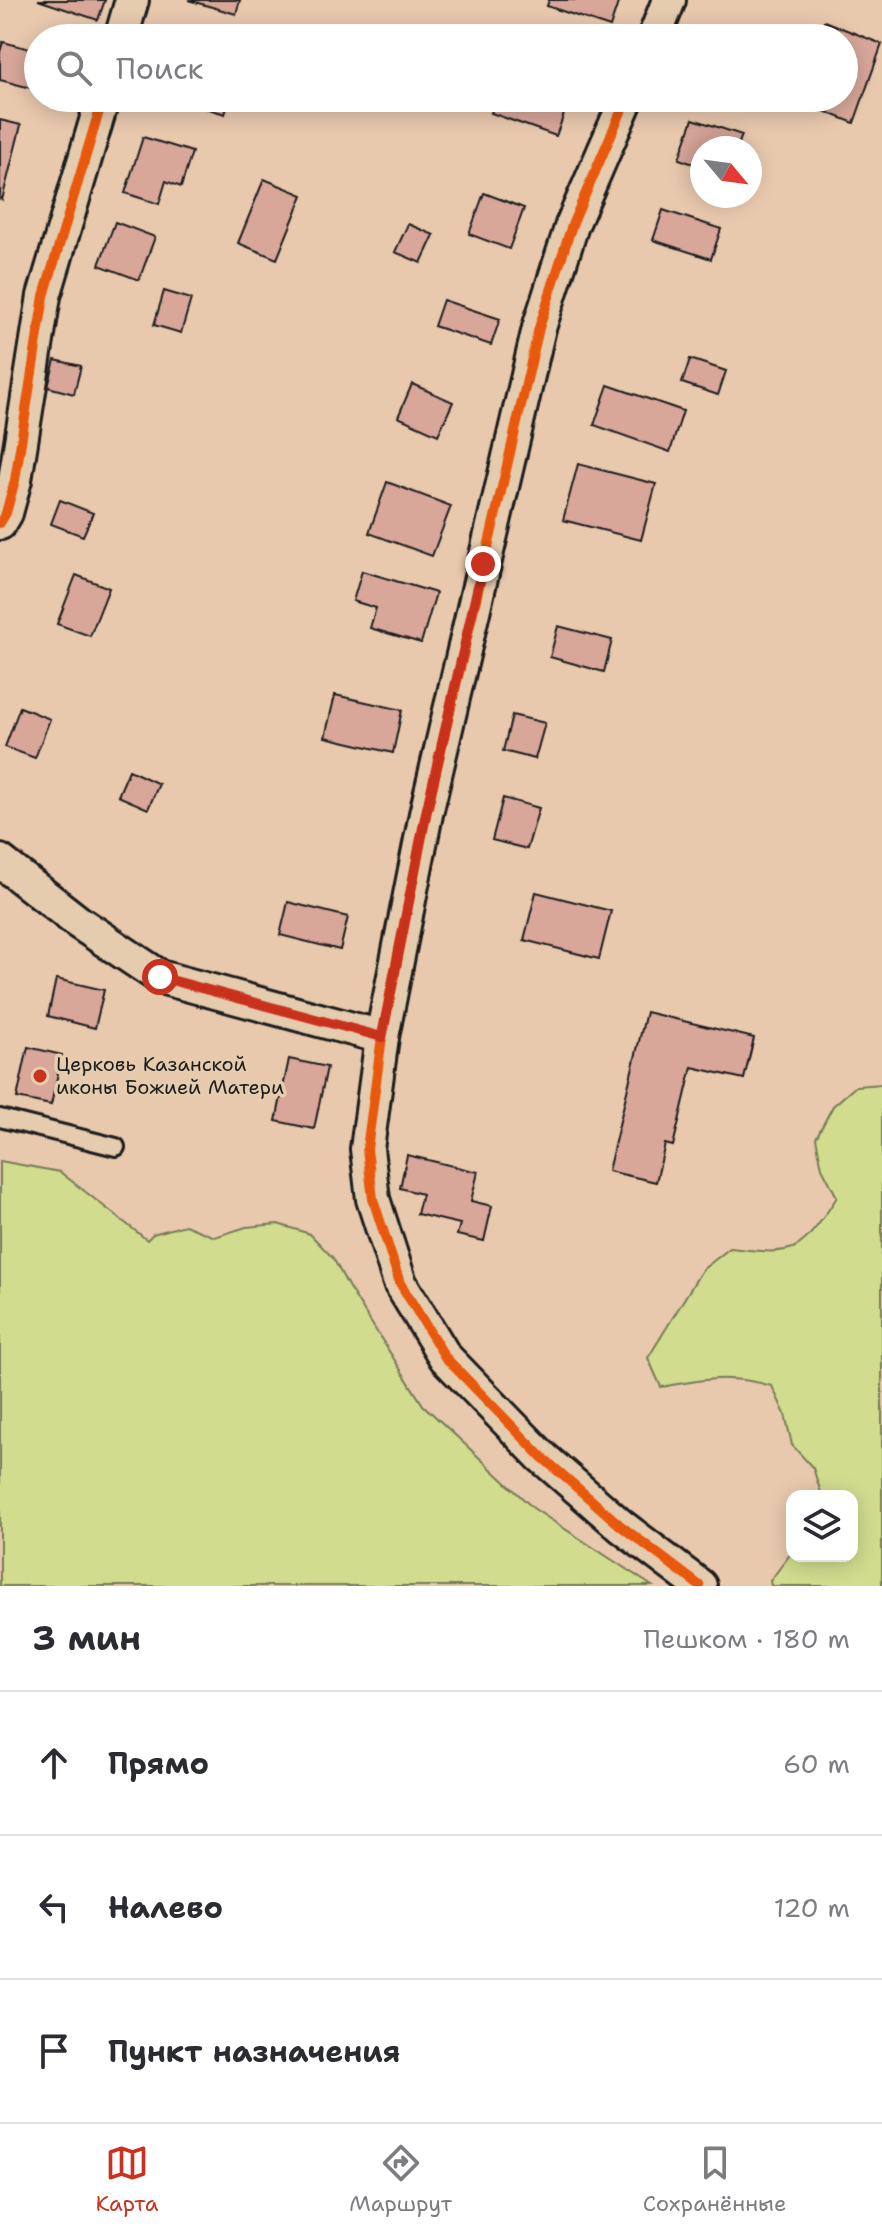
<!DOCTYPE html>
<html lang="ru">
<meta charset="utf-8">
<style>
:root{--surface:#fff;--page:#f2f2f3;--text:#2b2b33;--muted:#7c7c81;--line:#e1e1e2;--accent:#c8321e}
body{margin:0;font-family:"Shantell Sans",sans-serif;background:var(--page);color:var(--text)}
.controls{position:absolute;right:24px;bottom:24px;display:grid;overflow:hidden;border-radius:16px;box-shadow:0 4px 20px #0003}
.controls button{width:72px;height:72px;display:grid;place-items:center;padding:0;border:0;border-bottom:2px solid var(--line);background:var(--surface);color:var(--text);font:40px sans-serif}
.compass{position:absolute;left:690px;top:136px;width:72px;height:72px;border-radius:50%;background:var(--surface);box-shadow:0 4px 20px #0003;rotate:119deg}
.stop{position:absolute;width:24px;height:24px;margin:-18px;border:6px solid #c8321e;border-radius:50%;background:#fff}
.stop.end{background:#c8321e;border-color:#fff;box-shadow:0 2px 8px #0008}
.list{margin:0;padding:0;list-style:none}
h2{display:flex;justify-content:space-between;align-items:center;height:104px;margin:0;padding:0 32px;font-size:34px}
h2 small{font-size:26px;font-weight:400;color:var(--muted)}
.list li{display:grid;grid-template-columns:52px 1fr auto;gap:24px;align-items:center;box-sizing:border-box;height:144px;padding:0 32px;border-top:2px solid var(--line)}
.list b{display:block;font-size:30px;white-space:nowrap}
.list em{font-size:26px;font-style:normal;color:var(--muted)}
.icon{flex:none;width:44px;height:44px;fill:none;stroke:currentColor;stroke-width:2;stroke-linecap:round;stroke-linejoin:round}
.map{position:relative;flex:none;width:882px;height:1586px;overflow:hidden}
.search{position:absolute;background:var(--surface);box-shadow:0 4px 20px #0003;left:24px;right:24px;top:24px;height:88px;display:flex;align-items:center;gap:20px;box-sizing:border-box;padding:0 28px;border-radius:44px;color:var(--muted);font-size:30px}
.sheet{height:536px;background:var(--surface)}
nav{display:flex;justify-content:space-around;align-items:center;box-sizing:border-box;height:112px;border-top:2px solid var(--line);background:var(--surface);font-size:22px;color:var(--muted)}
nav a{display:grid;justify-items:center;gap:4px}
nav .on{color:var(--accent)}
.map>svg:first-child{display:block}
.green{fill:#d1dc8f;stroke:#767c56;stroke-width:2}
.building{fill:#d8a79a;stroke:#1c1c1c;stroke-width:2}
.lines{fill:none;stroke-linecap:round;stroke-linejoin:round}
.service-casing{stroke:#1c1c1c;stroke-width:22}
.minor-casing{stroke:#1c1c1c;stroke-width:38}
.service{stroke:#e6ccae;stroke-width:16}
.minor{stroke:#e6ccae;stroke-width:32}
.cycleway-casing{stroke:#e6ccae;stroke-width:15}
.cycleway{stroke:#e8590c;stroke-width:10}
.route{stroke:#c8321e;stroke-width:10}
.poi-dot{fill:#c8321e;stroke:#e6ccae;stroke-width:3}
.labels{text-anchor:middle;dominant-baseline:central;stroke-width:7;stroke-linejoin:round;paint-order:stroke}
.poi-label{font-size:20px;fill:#1c1c1c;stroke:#e6ccae;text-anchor:start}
</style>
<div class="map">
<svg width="882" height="1586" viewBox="0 0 882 1586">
<rect width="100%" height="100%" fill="#e9c9ae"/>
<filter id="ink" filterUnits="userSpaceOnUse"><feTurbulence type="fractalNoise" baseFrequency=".0125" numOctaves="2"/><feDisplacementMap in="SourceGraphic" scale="16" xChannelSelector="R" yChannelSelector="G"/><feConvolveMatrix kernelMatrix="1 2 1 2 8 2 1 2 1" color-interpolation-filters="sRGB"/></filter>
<g filter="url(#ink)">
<g class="green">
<path d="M882,1084V1586H771L770,1581L792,1552V1556H852V1496H822L813,1468L792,1445L785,1414L772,1386C728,1374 704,1379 661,1387L648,1358L702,1270L730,1248C748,1250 778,1255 795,1247C810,1240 828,1211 837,1197L822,1168L816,1138L833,1106L856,1086Z"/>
<polygon points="0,1161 60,1172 147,1240 153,1234 185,1225 215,1237 246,1227 278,1224 310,1234 333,1258 348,1286 423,1405 533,1508 652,1586 0,1586"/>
</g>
<g class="building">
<polygon points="38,0 105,0 98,20"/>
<polygon points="188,0 240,0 236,14"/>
<polygon points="549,0 619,0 610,27 547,6"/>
<polygon points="824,21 882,44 854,123 816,108 820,98 844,98 844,38 817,38"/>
<polygon points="3,42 38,51 38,90 0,80 0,52"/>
<polygon points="172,98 230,98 225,114"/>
<polygon points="496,98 554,98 568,103 556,136 491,113"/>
<polygon points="693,119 742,135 737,148 702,148 702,167 679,159"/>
<polygon points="0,120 21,125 2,200 0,199"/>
<polygon points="143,137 192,152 181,187 166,181 159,204 125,193"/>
<polygon points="264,179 303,195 277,259 238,243"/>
<polygon points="484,193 524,208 509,249 469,234"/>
<polygon points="663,210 721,229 711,259 653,240"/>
<polygon points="115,222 155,237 139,280 99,265"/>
<polygon points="408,224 434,235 421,263 395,252"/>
<polygon points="164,291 191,299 181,333 154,325"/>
<polygon points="443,300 500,319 491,345 434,326"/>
<polygon points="690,359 726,371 718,395 682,383"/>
<polygon points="55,360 81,366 74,394 48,387"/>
<polygon points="412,384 453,402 438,435 398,417"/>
<polygon points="608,385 683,411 670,452 594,425"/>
<polygon points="578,464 656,484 641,540 563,520"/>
<polygon points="387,482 451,506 432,556 369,533"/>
<polygon points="60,500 93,513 83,536 51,524"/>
<polygon points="362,571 436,593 421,643 370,628 376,608 353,601"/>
<polygon points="76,575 109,588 90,636 57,624"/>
<polygon points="558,626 612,640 604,672 550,657"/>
<polygon points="335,695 402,710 393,753 325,737"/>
<polygon points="20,707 50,719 35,758 5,747"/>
<polygon points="512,715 545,723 535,759 503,751"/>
<polygon points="129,770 159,784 148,809 118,796"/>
<polygon points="503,798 539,808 527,849 492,840"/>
<polygon points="536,892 611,911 599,959 524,940"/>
<polygon points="288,902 348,917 340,950 280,935"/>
<polygon points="56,979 104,990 95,1028 48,1016"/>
<polygon points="646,1012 754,1038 744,1079 692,1067 673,1146 665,1144 656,1182 608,1171"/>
<polygon points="28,1047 62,1055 51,1105 17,1098"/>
<polygon points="289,1059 327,1067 314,1129 276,1121"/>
<polygon points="407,1155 478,1172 471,1201 492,1206 484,1241 457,1235 460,1224 417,1214 422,1194 400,1188"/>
</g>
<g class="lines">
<defs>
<polyline id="service" points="0,1118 116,1147"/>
<g id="minor">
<polyline points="121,38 132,0"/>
<polyline points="654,38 669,0"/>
<polyline points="627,98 572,225 539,328 426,814 382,1037 367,1149 373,1199 400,1283 445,1357 542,1457 621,1526 700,1586"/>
<polyline points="0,523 6,513 15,480 44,296 103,98"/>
<polyline points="0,861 78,922 160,977 382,1037"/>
</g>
</defs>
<use href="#service" class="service-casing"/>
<use href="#minor" class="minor-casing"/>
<use href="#service" class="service"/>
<use href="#minor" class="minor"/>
<defs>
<g id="cycleway">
<polyline points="627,98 572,225 539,328 426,814 382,1037 367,1149 373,1199 400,1283 445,1357 542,1457 621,1526 700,1586"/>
<polyline points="0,523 6,513 15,480 44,296 103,98"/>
</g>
</defs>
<use href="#cycleway" class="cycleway-casing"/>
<use href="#cycleway" class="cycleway"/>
</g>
</g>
<g class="lines" filter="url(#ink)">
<polyline class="route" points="160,977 382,1037 426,814 483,564"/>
</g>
<circle class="poi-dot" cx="40" cy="1076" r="8"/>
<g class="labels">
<g class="poi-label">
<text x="56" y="1064">Церковь Казанской<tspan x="56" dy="23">иконы Божией Матери</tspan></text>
</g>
</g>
</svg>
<div class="controls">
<button><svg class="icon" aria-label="layers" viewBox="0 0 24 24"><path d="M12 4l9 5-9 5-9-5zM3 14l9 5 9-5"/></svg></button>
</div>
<svg class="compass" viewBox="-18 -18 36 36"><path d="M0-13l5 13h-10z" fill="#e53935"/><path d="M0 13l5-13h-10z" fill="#7c7c81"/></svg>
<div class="stop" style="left:160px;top:977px"></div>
<div class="stop end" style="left:483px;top:564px"></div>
<div class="search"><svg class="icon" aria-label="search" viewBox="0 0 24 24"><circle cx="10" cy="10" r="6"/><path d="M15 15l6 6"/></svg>Поиск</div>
</div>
<section class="sheet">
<h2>3 мин<small>Пешком · 180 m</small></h2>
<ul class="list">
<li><svg class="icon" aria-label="ahead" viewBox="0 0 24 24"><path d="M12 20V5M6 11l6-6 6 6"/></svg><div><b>Прямо</b></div><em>60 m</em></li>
<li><svg class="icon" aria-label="left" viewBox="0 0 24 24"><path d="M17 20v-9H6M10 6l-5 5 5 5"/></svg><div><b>Налево</b></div><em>120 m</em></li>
<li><svg class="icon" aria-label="arrive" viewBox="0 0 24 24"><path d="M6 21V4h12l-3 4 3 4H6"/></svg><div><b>Пункт назначения</b></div></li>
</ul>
</section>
<nav>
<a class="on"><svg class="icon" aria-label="map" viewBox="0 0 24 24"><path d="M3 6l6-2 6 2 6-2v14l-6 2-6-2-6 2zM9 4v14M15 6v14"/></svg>Карта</a>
<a><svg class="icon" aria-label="directions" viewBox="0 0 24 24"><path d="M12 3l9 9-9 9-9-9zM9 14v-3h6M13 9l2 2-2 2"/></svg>Маршрут</a>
<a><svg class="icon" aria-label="saved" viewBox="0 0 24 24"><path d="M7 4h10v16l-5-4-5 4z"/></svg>Сохранённые</a>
</nav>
